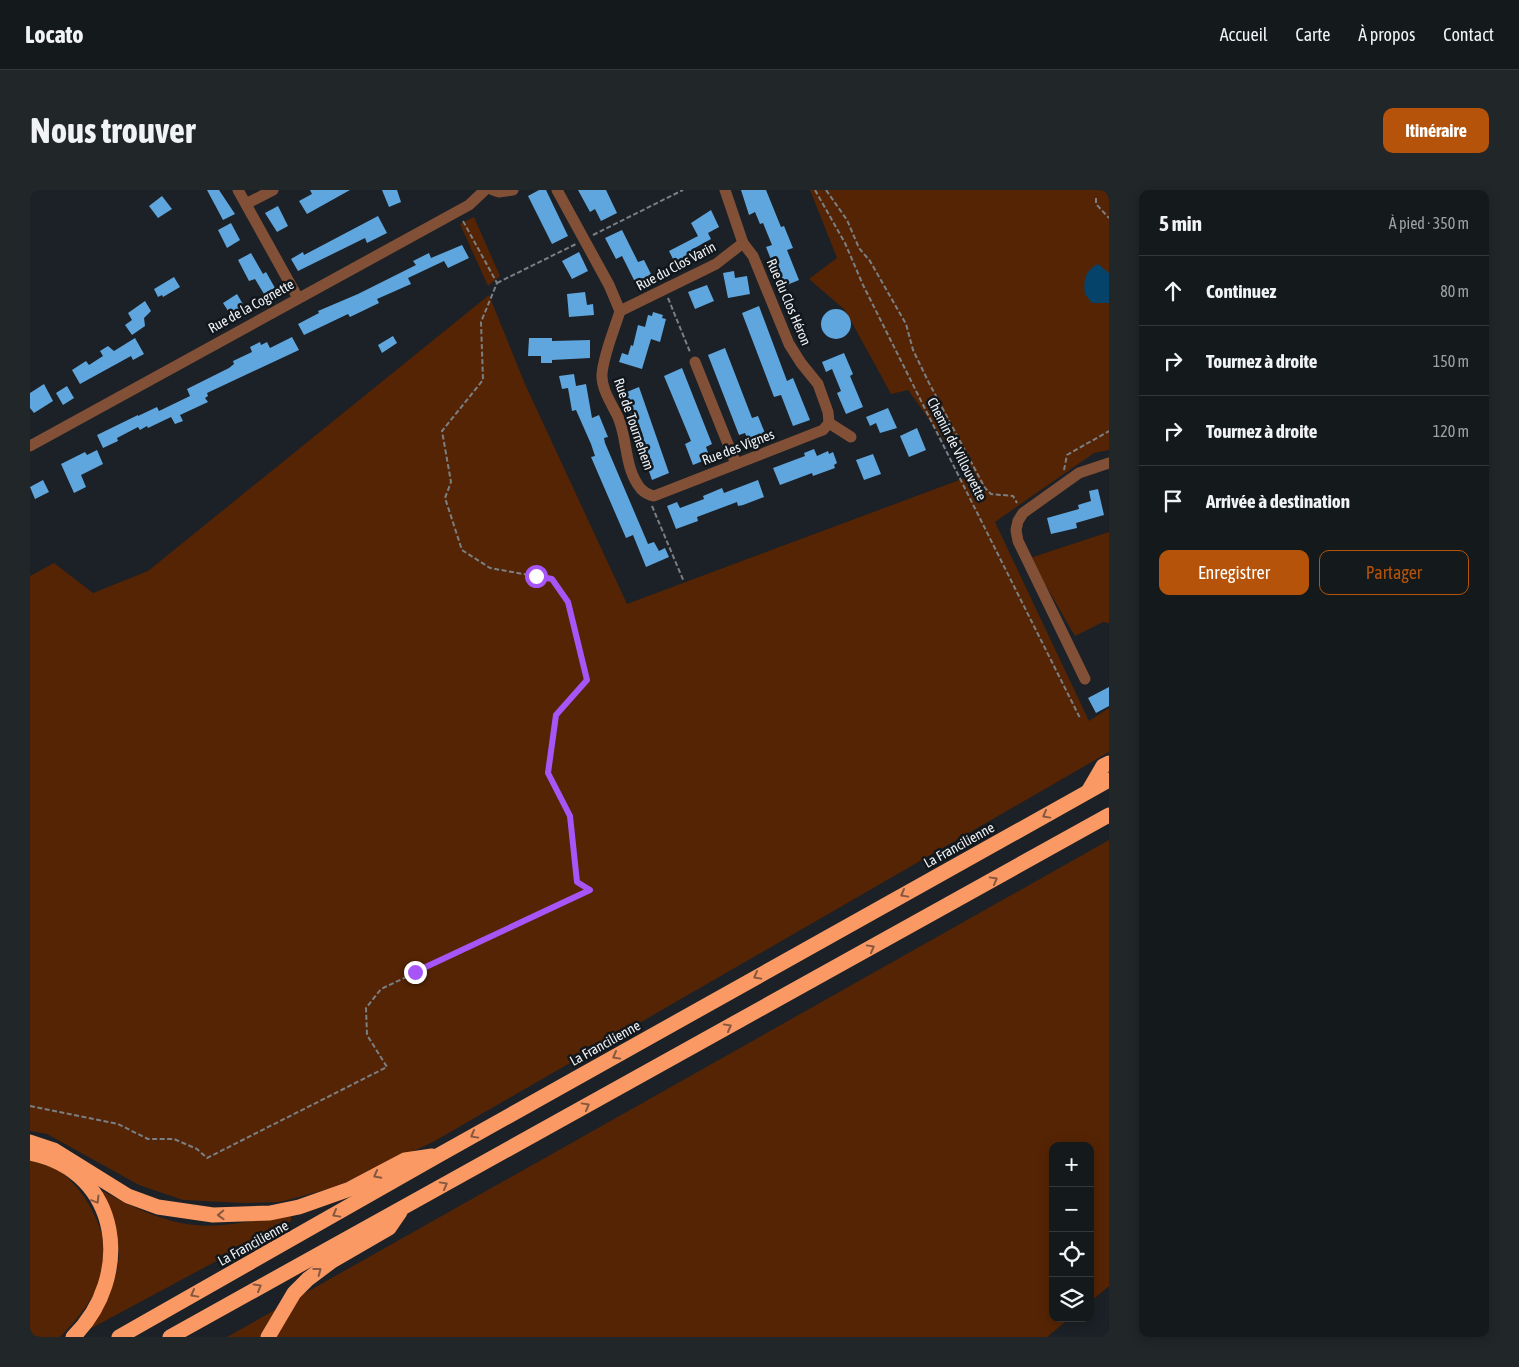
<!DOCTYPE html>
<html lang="fr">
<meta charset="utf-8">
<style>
:root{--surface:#14191c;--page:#212629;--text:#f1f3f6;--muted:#9da0a3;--line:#33383b;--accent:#b45309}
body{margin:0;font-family:"Asap Condensed",sans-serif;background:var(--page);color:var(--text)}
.controls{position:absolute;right:15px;bottom:15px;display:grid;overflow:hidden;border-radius:10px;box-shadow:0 2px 12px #0003}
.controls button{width:45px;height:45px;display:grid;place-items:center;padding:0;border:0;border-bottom:1px solid var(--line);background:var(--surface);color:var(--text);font:25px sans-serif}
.stop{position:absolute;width:15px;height:15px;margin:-11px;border:4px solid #a855f7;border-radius:50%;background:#fff}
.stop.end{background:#a855f7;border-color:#fff;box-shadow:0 1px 5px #0008}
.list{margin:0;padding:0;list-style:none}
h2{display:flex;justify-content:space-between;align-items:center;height:65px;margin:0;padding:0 20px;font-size:21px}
h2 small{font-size:16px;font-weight:400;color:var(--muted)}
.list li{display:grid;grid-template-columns:32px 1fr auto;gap:15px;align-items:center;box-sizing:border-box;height:70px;padding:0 20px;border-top:1px solid var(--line)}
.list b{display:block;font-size:19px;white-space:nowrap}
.list em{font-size:16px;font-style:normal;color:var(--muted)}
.actions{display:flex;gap:10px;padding:15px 20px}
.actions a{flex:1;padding:11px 0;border:1px solid var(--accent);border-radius:10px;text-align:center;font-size:18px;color:var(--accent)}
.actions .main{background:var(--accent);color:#fff}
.icon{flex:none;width:28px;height:28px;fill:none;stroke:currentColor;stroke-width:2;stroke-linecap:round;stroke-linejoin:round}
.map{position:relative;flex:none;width:1079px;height:1147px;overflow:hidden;border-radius:10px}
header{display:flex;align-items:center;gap:30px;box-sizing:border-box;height:70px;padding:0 25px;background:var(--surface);border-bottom:1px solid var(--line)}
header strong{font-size:24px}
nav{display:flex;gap:28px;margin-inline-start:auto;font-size:18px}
.intro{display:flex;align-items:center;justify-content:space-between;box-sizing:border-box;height:120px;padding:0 30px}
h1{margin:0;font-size:35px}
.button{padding:12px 22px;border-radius:10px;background:var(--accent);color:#fff;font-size:18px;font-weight:700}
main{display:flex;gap:30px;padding:0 30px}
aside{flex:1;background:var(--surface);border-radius:10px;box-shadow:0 2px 12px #0003}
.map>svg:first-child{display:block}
.green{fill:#552404}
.water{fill:#06436a}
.building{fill:#60a6de}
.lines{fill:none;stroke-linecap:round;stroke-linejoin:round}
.path{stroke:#7a7f83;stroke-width:2;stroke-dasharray:5 2.5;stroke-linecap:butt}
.minor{stroke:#815036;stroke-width:11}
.highway{stroke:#fa9964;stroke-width:15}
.oneway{stroke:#865840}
.route{stroke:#a855f7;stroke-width:6}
.labels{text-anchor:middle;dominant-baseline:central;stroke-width:5;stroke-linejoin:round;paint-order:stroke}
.street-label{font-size:14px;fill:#eef2f6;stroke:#12171c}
</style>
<header>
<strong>Locato</strong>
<nav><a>Accueil</a><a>Carte</a><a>À propos</a><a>Contact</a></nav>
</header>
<div class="intro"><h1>Nous trouver</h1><a class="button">Itinéraire</a></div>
<main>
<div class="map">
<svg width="1079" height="1147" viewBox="0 0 1079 1147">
<rect width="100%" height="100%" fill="#1b2126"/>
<g class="green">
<polygon points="780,0 1079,0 1079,260 1064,263 965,332 1059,531 1079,518 1079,562 403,952 306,997 250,1012 213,1013 153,1010 109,995 17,944 0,941 0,386 24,373 63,403 118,381 459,105 495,194 597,414 940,286 878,200 861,204 815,120 779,89 807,68"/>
<polygon points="444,27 470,86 458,96 430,34"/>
<polygon points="1079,342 1079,433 1073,432 1045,446 1000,368"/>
<polygon points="1079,650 1079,1096 1060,1112 1060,956 1023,956 1023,1128 1040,1128 1017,1147 197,1147"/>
<path d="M0,970C10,974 24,976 32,983C57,1002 82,1048 73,1080C66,1107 49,1128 30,1147H0Z"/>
<path d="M55,991C87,1009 120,1028 157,1034C191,1040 228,1029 261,1024V1031L58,1140C74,1114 98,1078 85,1046C77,1027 65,1009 55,991Z"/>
</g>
<path class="water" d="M1068,74L1079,83V113H1062L1055,104C1053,91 1055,80 1068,74Z"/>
<g class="building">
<polygon points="177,0 189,0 205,24 193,30"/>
<polygon points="280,0 320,0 277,24 269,11 282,4"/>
<polygon points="352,0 367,0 371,12 359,17"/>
<polygon points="509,0 516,0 538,46 522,54 498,6"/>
<polygon points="548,0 576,0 587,23 571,31 565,19 560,22"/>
<polygon points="711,0 736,0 751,37 754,36 763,58 757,60 769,90 752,97 736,57 742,55 733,33 730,34 725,22 719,25"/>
<polygon points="132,6 142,19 128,28 119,16"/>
<polygon points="248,16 258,36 247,42 235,23"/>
<polygon points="681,20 689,37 678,43 681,49 661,60 665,67 647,77 639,61 668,46 661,33"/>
<polygon points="348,26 357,43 337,53 335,48 268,81 261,69 273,62 274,65"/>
<polygon points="201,33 210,50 197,58 188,40"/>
<polygon points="592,40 608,72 614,70 623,88 607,96 592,66 586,69 575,48"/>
<polygon points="432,55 439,68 418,78 414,71 378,88 381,94 347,109 349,113 320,127 318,124 274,145 268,134 289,123 288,121 328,104 386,75 383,71 399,63 401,68"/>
<polygon points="549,62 558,81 542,89 532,71"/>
<polygon points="221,63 233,84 236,82 245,98 234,104 225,89 219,91 208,70"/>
<polygon points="704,81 705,88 717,86 720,104 698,108 693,83"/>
<polygon points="144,87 150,97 133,107 132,105 128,107 124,99"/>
<polygon points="677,95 684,111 665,119 658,102"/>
<polygon points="555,102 557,115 563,114 564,125 539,127 537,104"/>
<polygon points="207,104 214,116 200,124 193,113"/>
<polygon points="115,111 121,121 114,128 115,136 102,145 95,135 102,130 98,123"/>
<polygon points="729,116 757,191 763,188 780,230 763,236 751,205 744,207 712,123"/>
<circle cx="806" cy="134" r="15"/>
<polygon points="623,122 633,125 632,128 636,129 630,152 621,149 612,179 589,172 592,163 598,165 601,155 603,156 608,135 615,137 618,125 622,126"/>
<polygon points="363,146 367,153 352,163 348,155"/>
<polygon points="262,147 269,160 177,203 178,206 175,208 178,212 150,225 153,231 145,234 141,227 118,238 117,236 110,240 108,237 87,248 88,251 73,258 67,245 108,225 108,226 127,217 129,221 160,206 157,199 199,178 204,174 203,171 222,162 220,157 230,152 231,155 237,152 240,158"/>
<polygon points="105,148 114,164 103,170 101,166 50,194 42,180 56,171 59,175 73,166 70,161 78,156 84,161"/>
<polygon points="499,148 522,148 522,151 560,150 560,168 522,170 522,173 511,173 511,166 498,166"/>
<polygon points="695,158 722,228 728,226 737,248 720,254 715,243 709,245 678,165"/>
<polygon points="814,163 823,184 820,186 833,217 816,224 807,203 811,201 802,179 796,182 792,172"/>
<polygon points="652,178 682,254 676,257 680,268 663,275 655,254 661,251 634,186"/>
<polygon points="544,184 546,196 556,194 562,228 569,225 578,247 574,248 575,253 618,354 624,352 629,361 635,358 639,367 616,377 603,345 596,348 561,267 565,266 561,254 546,220 542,221 538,198 532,199 529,186"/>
<polygon points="14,194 23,211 4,223 0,218 0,203"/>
<polygon points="37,196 44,208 33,215 26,203"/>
<polygon points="609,197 639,283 622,290 592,204"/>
<polygon points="858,218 867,238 850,243 846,233 840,236 836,227"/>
<polygon points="887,238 896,260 879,267 870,246"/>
<polygon points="784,259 787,266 798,261 799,264 803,262 807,273 804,275 805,278 783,286 782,283 750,295 743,278 775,266 774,263"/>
<polygon points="67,260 73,274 51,285 56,297 44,303 31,274 55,262 57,265"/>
<polygon points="843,264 851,284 834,290 826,270"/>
<polygon points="13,290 19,302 5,309 0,297"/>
<polygon points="728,290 734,307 713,315 708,316 707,312 667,327 668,331 646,339 637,316 647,312 650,318 674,309 673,306 692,298 694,303"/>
<polygon points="1068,299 1074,325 1046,333 1047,338 1021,344 1017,328 1049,319 1048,315 1061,311 1059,301"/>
<polygon points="1079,497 1079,516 1066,523 1058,508"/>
</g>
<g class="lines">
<g class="path">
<polyline points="785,0 815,53 833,95 1050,528"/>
<polyline points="796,0 817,30 829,58 840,71 876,134 883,160 899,193 955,298 961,304 983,306 987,313"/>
<polyline points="1066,8 1066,14 1079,28"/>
<polyline points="433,31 467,93 451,132 453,190 412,241 421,292 415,308 432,360 460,378 521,389 538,412 557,490 526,525 518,583 540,626 547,692 560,700"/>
<polyline points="563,45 653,0"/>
<polyline points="467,93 546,54"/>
<polyline points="638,108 660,162"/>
<polyline points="1034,280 1037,265 1079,241"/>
<polyline points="622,316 654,392"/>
<polyline points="0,916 88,934 118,949 144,949 167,959 177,968 357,877 337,845 336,818 351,799 560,700"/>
</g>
<g class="minor">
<polyline points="208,0 268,108"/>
<polyline points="463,0 469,2 483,0"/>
<path d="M527,0L579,95L590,121C584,141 574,163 572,184C571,199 582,214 588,227C598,250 594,279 611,299C615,303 619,305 624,306L793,240L799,233"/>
<polyline points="695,0 713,53 723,66 759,154 771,173 788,194 798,222 799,233"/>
<polyline points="216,14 243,0"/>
<polyline points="590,121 686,74 713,53"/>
<polyline points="665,172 706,274"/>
<polyline points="799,233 821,247"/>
<polyline points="0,256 439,15 455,0"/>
<polyline points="1055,489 988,351 986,340 988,331 993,323 1049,283 1079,273"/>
</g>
<g class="highway">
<polyline points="1059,600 1073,576 1079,573"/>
<polyline points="0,952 24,960 98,1006 128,1017 183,1025 240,1023 269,1017 320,999 375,970 402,966"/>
<path d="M0,963C92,981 104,1087 43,1147"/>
<polyline points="89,1147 409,965 1079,590"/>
<polyline points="140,1147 1079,625"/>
<polyline points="238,1147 264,1103 278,1089 302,1071 359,1038 370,1022"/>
</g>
</g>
<defs><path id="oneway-chevron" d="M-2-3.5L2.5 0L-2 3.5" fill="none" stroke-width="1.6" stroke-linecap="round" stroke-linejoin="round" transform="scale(1.25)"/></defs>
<g class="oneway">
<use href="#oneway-chevron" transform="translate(1016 625) rotate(151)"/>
<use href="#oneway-chevron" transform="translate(964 690) rotate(-29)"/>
<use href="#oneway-chevron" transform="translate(874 704) rotate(151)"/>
<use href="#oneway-chevron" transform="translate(841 758) rotate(-29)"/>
<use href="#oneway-chevron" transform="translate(727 786) rotate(151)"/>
<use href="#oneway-chevron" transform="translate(698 837) rotate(-29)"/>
<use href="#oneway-chevron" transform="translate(586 866) rotate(151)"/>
<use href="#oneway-chevron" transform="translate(556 916) rotate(-29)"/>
<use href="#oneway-chevron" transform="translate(444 945) rotate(151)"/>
<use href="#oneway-chevron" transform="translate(347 985) rotate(152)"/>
<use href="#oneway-chevron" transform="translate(414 995) rotate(-29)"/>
<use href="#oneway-chevron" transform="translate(66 1010) rotate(59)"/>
<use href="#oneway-chevron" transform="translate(306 1024) rotate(151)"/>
<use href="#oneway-chevron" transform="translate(191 1025) rotate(178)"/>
<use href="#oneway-chevron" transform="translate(288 1081) rotate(-37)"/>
<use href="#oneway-chevron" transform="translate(228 1097) rotate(-30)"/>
<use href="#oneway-chevron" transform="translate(164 1104) rotate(151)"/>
</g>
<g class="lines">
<polyline class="route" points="385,782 560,700 547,692 540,626 518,583 526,525 557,490 538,412 522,389 506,386"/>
</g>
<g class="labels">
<g class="street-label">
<text transform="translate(646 76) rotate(-28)">Rue du Clos Varin</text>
<text transform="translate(759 112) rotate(67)">Rue du Clos Héron</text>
<text transform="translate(221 116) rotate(-29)">Rue de la Cognette</text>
<text transform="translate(604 234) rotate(71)">Rue de Tournehem</text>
<text transform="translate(708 257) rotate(-21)">Rue des Vignes</text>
<text transform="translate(927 259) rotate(63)">Chemin de Villouvette</text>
<text transform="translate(929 655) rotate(-29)">La Francilienne</text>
<text transform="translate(575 853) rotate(-29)">La Francilienne</text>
<text transform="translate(223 1053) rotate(-29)">La Francilienne</text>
</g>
</g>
</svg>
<div class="controls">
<button>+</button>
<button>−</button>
<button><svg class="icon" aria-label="locate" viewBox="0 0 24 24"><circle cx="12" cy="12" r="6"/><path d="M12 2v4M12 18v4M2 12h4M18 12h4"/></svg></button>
<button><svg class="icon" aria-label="layers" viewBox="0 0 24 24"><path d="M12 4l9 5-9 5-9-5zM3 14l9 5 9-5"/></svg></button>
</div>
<div class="stop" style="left:506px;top:386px"></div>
<div class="stop end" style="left:385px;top:782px"></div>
</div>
<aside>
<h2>5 min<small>À pied · 350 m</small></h2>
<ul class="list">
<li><svg class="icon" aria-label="ahead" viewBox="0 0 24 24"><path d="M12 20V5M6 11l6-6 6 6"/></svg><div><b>Continuez</b></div><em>80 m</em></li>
<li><svg class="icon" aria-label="right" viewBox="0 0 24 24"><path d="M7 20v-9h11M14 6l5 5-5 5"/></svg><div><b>Tournez à droite</b></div><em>150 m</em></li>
<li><svg class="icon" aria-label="right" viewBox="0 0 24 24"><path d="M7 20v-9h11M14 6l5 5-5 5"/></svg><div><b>Tournez à droite</b></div><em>120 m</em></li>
<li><svg class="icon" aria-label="arrive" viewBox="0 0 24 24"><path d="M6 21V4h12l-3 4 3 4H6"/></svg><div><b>Arrivée à destination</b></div></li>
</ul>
<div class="actions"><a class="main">Enregistrer</a><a>Partager</a></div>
</aside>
</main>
